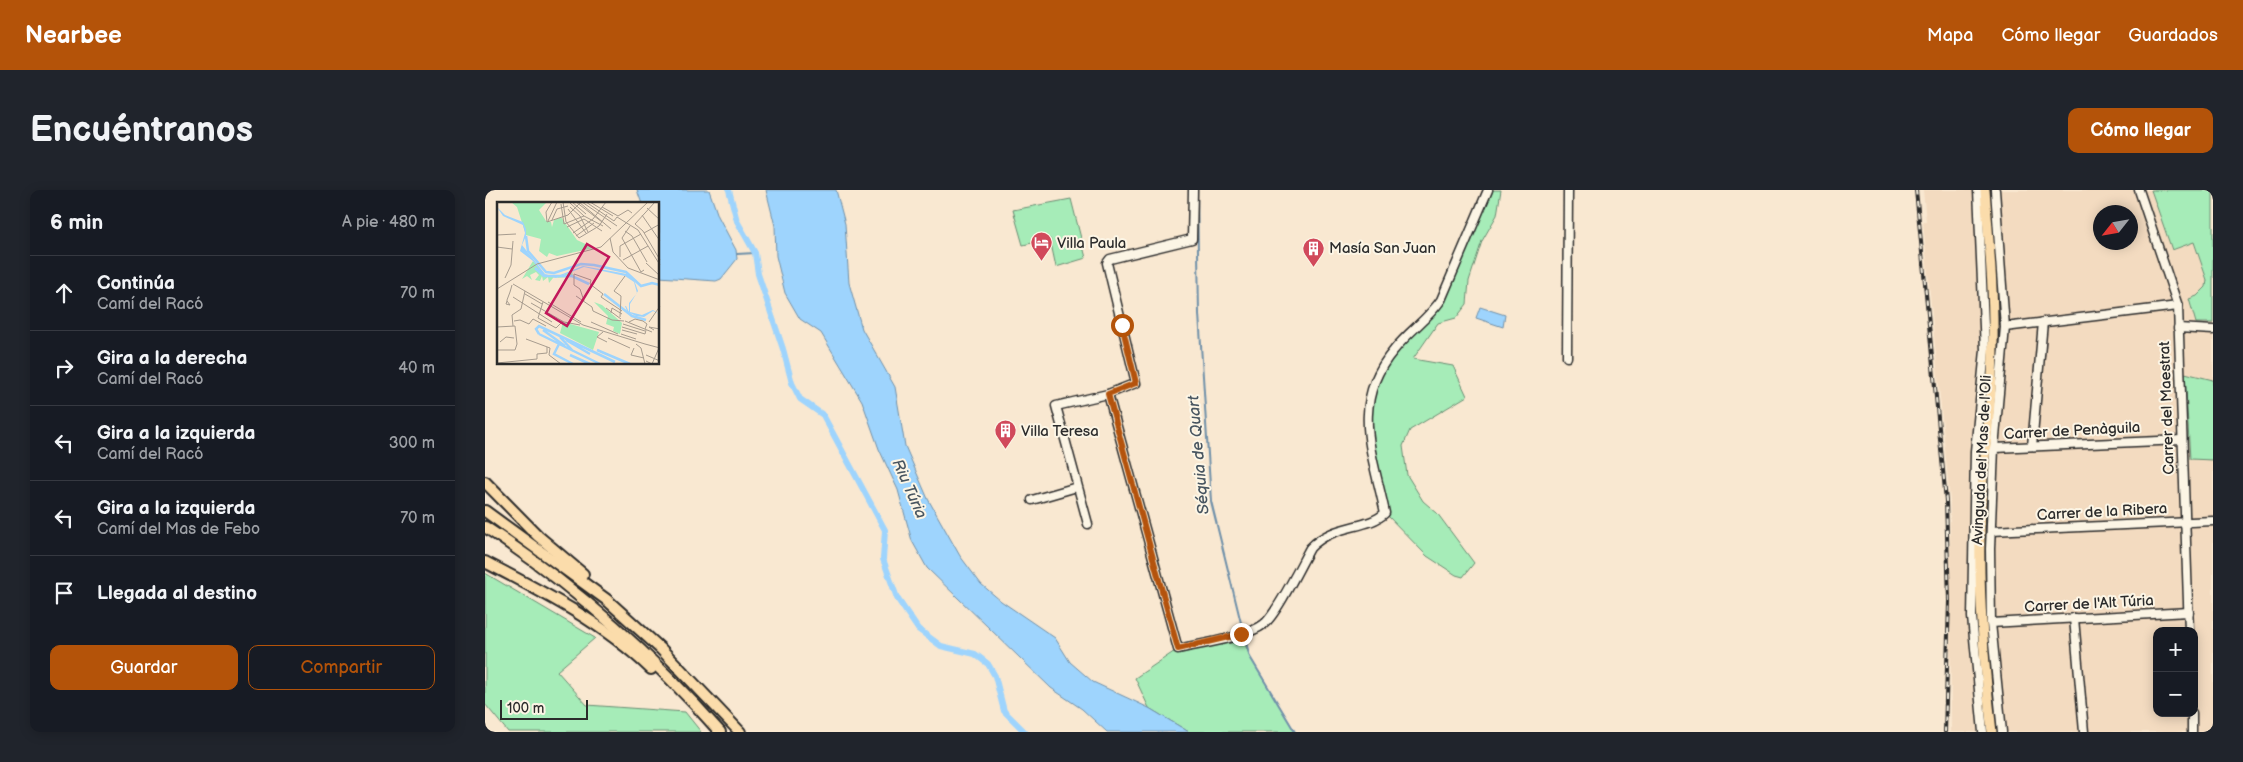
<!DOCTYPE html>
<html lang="es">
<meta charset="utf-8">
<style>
:root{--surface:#171b24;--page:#20242c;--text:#f1f3f6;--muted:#9ea1a6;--line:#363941;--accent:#b45309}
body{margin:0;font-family:"Balsamiq Sans",sans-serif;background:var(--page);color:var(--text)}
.controls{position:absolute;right:15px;bottom:15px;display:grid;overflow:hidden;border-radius:10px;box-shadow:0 2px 12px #0003}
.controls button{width:45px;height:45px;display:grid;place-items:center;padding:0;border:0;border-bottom:1px solid var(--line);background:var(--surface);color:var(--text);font:25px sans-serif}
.compass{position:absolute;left:1608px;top:15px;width:45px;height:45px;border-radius:50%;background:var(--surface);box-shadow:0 2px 12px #0003;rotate:239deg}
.scale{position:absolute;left:15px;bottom:12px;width:88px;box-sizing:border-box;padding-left:5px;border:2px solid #2b2b2b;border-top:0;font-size:14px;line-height:18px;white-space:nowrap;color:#2b2b2b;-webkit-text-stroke:4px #fcf5e5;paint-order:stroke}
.stop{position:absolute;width:15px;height:15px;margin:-11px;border:4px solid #b45309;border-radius:50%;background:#fff}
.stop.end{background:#b45309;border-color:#fff;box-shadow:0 1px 5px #0008}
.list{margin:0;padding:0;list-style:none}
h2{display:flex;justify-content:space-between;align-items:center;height:65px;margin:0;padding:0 20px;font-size:21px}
h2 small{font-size:16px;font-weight:400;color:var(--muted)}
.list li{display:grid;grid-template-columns:32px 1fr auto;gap:15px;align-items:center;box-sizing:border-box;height:75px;padding:0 20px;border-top:1px solid var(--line)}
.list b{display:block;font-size:19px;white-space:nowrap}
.list p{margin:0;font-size:16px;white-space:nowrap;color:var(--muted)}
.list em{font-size:16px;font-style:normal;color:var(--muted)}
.actions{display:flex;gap:10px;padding:15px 20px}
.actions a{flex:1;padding:11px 0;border:1px solid var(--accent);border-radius:10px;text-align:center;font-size:18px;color:var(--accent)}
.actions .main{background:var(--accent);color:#fff}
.icon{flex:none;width:28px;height:28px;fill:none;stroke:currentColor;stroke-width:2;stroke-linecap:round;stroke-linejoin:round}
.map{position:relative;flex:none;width:1728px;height:542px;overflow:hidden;border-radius:10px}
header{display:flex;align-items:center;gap:30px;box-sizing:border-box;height:70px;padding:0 25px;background:var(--accent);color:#fff}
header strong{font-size:24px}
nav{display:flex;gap:28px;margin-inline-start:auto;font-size:18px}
.intro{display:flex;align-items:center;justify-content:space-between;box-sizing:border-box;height:120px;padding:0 30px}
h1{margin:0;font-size:35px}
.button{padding:12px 22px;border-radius:10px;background:var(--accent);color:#fff;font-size:18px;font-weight:700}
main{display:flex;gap:30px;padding:0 30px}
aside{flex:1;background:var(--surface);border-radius:10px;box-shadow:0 2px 12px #0003}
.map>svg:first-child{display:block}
.built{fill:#f3dbc0;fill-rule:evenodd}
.green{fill:#a6ecb8;stroke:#688c72}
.water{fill:#9ed4fd;stroke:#7090a9}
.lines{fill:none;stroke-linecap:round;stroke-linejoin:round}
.stream{stroke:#7090a9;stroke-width:2}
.canal{stroke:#9ed4fd;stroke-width:6}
.minor-casing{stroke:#2b2b2b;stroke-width:11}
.major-casing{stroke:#2b2b2b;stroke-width:12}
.highway-casing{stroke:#2b2b2b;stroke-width:14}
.minor{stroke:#fcf5e5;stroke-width:8}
.major{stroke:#fbdcab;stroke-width:9}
.highway{stroke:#fbdcab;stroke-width:10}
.rail-casing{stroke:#2b2b2b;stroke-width:4}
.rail{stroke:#fcf5e5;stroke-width:2;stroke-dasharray:5.5;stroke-linecap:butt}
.route{stroke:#b45309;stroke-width:6}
.labels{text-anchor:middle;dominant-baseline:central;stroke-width:4;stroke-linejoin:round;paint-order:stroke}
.poi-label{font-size:15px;fill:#2b2b2b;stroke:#fcf5e5;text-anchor:start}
.street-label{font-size:15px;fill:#2b2b2b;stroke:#fcf5e5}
.water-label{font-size:16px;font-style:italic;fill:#485560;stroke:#fcf5e5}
.inset-river{fill:none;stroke:#9ed4fd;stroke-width:2.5}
.inset-road{fill:none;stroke:#a79c8f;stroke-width:1}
.view{fill:#c2185b;fill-opacity:0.15;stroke:#c2185b;stroke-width:2.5}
.inset-edge{fill:none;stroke:#2b2b2b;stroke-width:2.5}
</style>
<header>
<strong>Nearbee</strong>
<nav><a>Mapa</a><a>Cómo llegar</a><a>Guardados</a></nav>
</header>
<div class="intro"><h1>Encuéntranos</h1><a class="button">Cómo llegar</a></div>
<main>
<aside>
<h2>6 min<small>A pie · 480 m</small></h2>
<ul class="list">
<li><svg class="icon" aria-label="ahead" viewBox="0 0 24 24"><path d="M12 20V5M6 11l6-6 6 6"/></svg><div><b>Continúa</b><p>Camí del Racó</p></div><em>70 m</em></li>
<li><svg class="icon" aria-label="right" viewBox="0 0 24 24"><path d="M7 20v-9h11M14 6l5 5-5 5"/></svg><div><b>Gira a la derecha</b><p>Camí del Racó</p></div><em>40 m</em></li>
<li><svg class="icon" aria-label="left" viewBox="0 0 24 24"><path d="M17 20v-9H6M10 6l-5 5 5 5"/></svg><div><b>Gira a la izquierda</b><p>Camí del Racó</p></div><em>300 m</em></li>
<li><svg class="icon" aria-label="left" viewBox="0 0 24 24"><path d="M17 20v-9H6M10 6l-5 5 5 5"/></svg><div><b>Gira a la izquierda</b><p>Camí del Mas de Febo</p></div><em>70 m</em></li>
<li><svg class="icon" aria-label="arrive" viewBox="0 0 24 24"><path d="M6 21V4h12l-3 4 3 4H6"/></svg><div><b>Llegada al destino</b></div></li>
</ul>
<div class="actions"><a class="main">Guardar</a><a>Compartir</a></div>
</aside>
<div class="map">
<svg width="1728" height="542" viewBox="0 0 1728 542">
<rect width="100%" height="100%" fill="#f9e8d1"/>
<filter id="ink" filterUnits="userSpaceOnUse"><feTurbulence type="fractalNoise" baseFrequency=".02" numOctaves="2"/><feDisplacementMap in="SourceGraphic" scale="10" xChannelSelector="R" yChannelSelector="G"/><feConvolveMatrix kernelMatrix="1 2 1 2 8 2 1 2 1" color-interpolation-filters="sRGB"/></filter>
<g filter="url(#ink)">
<path class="built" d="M1438,0H1666L1687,60L1709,52L1722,90L1721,97L1712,106L1704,110L1711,132L1728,133V542H1466L1465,311L1438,32L1441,31ZM1616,22H1646V52H1616ZM1672,441H1709V523H1672Z"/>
<g class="green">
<polygon points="1005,0 1016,0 1012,25 997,51 984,91 982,114 971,128 953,133 928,169 968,176 982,206 925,240 918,256 922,285 938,311 952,323 989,373 978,387 971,385 942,366 900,323 884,259 889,193 898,174 949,121"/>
<polygon points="1666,0 1728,0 1728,133 1711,133 1704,109 1712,106 1721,97 1722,90 1709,52 1687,60"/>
<polygon points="586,9 601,68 571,77 565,49 538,55 528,20"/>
<polygon points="1700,183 1728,190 1728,270 1705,269"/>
<polygon points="0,383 110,448 72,481 102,515 200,522 216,542 23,542 0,514"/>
<polygon points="756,444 765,467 810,542 704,542 664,518 650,488 693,459"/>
</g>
<g class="water">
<polygon points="152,0 224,0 233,26 251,60 252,69 236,89 231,91 174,87 174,14 157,14"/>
<polygon points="281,0 351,0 360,34 364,93 377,139 410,197 420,256 443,309 475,366 496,394 516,411 570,448 585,472 608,492 664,518 704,542 622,542 597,519 566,498 442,378 427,351 413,300 394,259 377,211 336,143 315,129 300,103 291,66 290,36"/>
<polygon points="995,117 1020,125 1018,137 991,128"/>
</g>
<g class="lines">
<g class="stream">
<polyline points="712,0 714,124 726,311 758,441"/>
<polyline points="252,64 270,63"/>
<polyline points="759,445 765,467 810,542"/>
</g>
<polyline class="canal" points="244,0 252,31 270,63 273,84 298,159 307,193 315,209 338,225 400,340 398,369 412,408 433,439 456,456 490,464 503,474 510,486 519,521 540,542"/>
<defs>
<g id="minor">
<path d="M708,0L707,49L625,69L622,73L651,193L623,204L693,459C715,454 763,447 779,434C792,424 816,374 825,358C849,333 882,340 900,323C888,264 864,213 909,160C923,142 943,129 956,110L1003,0"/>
<polyline points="1493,0 1500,160 1490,261 1487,427 1498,542"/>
<polyline points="1510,0 1520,137 1509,258 1505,359 1506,433 1517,542"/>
<polyline points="1654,0 1693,116 1704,441"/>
<polyline points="1520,137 1693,116"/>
<polyline points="1693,138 1728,140"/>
<polyline points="1082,167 1083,0"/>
<polyline points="1547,256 1558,132"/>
<polyline points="1509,258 1697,250"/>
<polyline points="547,310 592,297"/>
<polyline points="603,334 571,216 623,204"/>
<polyline points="1506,341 1728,331"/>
<polyline points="1589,428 1599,542"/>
<polyline points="1506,433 1704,422"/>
<polyline points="1707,523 1707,542"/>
</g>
<path id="major" d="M1500,0C1504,52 1509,104 1508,155C1508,209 1499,262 1496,315C1492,390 1498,467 1507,542"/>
<g id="highway">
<polyline points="0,292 53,346 98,384"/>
<polyline points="0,321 122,410 176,459 255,542"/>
<path d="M0,337C87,394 166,464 235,542"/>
<path d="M0,372C58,402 119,433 166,479"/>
</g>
</defs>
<use href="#minor" class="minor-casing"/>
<use href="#major" class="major-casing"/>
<use href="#highway" class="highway-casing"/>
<use href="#minor" class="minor"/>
<use href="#major" class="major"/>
<use href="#highway" class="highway"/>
<defs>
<polyline id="rail" points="1431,0 1461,311 1464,411 1460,542"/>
</defs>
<use href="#rail" class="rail-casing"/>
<use href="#rail" class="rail"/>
</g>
</g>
<g class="lines" filter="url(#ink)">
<polyline class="route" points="637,135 651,193 623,204 693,459 756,444"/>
</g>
<defs>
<symbol id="hotel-pin" viewBox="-11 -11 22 30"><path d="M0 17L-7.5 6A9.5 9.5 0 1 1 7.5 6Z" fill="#d1495b" stroke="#fcf5e5"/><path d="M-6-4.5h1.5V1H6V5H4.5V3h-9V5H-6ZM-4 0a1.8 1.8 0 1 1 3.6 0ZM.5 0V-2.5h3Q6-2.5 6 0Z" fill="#fff"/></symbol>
<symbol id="building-pin" viewBox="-11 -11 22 30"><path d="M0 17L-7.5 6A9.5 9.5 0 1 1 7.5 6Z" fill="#d1495b" stroke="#fcf5e5"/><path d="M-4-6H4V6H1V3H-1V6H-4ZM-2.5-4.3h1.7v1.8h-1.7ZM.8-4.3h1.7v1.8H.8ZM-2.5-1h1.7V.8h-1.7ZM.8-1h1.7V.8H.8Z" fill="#fff"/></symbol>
</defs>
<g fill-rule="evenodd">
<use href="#hotel-pin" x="544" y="40" width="25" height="34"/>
<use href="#building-pin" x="816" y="46" width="25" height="34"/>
<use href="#building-pin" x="508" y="228" width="25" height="34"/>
</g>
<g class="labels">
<g class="poi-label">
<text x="572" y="53">Villa Paula</text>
<text x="844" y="58">Masía San Juan</text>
<text x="536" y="241">Villa Teresa</text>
</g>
<g class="street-label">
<text transform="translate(1682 218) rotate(-92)">Carrer del Maestrat</text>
<text transform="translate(1587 241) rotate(-3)">Carrer de Penàguila</text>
<text transform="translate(1497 270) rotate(-87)">Avinguda del Mas de l'Oli</text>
<text transform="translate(1617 322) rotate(-3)">Carrer de la Ribera</text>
<text transform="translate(1604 414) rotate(-3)">Carrer de l'Alt Túria</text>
</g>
<g class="water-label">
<text transform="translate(714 265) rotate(-95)">Séquia de Quart</text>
<text transform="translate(424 299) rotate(66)">Riu Túria</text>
</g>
</g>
<g transform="translate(12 12)">
<rect width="162" height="162" fill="#f9e8d1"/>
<path d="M14,0H50L42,8L49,19L54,20L55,25L57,18L64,15L80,38L97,46L60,54L52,51L50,55L42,49L44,37L29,33L20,5ZM36,59L48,73L59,76L75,69L76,75L56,76L52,81L51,75L46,79L45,74L43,79L38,78L42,73L39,70L33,73L35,78L30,74L25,77ZM97,100L105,103L125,121L123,132L116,129L117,125L109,122L111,114ZM66,120L102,130L96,148L63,131Z" fill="#a6ecb8"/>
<path d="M0,5L8,13L26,20L29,27V34L25,43L48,72L58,75L86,64L130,72L137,78L141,89L133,102V110L145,113L156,108L162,112L156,109L147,115L139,114L131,110L130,109L128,104H125H129L132,110V101L140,91L137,80L128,74L87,65L59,76L45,72L36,59L23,49L28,31L26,23L6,14Z" fill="#9ed4fd"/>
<path class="inset-river" d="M29,34L31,49L49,70L57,71L84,62L97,63L129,70L144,84L155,81L163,83M38,66L47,74H75L92,82M107,92L135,114L149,118M46,128L68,144M42,132L39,127L42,124L118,160M42,132L103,162M63,135L76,149M69,138L93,152M62,142L57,152L76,162M100,148L133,162M73,153L93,162"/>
<path class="inset-road" d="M66,0L69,20L82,36L102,24L110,12M72,0L87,14M75,0L89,12M79,0L105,20M82,0L114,27M85,0L120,24M89,0L117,19L120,15L141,28L163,63M93,0L116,14M158,0L138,22L146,29L163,58M64,2L67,22L87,14L106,24M73,5L83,14L91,30M105,5L121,14L131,8L135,11M150,6L163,18M71,7L89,31M145,13L163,39M55,18L60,7L71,4M51,19L60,0M50,20L71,13L83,1M50,20L49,10L55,0M133,24L125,36L144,70L147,68M70,25L87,17L105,29M128,29L135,34L150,60M76,31L96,17L109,0M147,31L163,22M0,33L19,32M79,34L97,21M113,36L116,50L131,66L163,78M0,45L15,47M123,55V44L144,32M126,58L151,44M149,61L163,74M8,76L14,63L16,39M16,82L86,123L148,142M0,87L40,62L104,45L151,0M28,92L45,102M79,94L95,105L96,109M16,95L55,120M10,99L13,103L9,102L10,99V98L13,90L15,83M87,99L83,87L77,83V72L94,78L93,82L106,92L104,95L125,109M46,100L41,116L59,126L66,119M51,100L84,120M34,101L67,120L83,123M109,106L124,117M96,109L115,118L127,119M114,111L115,106L125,112M123,115L124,94L117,89L128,74M17,119L23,118L32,122L36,117L49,124M128,119L155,130M94,120L121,132M132,120L138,117L146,119L150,122L148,127M152,120L163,104M126,122L148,129M16,124L15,113L24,107L28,89M0,125L18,124L20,142M125,125L148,132L149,128M125,128L140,132M157,128L152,125L163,127M106,130L100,135L110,140M124,132L139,137M111,136L133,146M29,137L53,146L52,153L64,162M3,140L9,135L17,136M139,142L144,146L148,162M148,142L163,146M137,146L134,153L147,156M0,148H18L20,142M149,153L163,159M149,159L155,162L162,146M0,161L40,157V152L50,151V145"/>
<path class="view" d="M90,42L112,55L70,124L49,111Z"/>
<rect width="162" height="162" class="inset-edge"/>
</g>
</svg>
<div class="controls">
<button>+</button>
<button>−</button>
</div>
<svg class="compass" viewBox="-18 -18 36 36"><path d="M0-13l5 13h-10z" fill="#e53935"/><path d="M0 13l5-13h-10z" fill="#9ea1a6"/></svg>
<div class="scale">100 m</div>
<div class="stop" style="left:637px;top:135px"></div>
<div class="stop end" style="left:756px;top:444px"></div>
</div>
</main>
